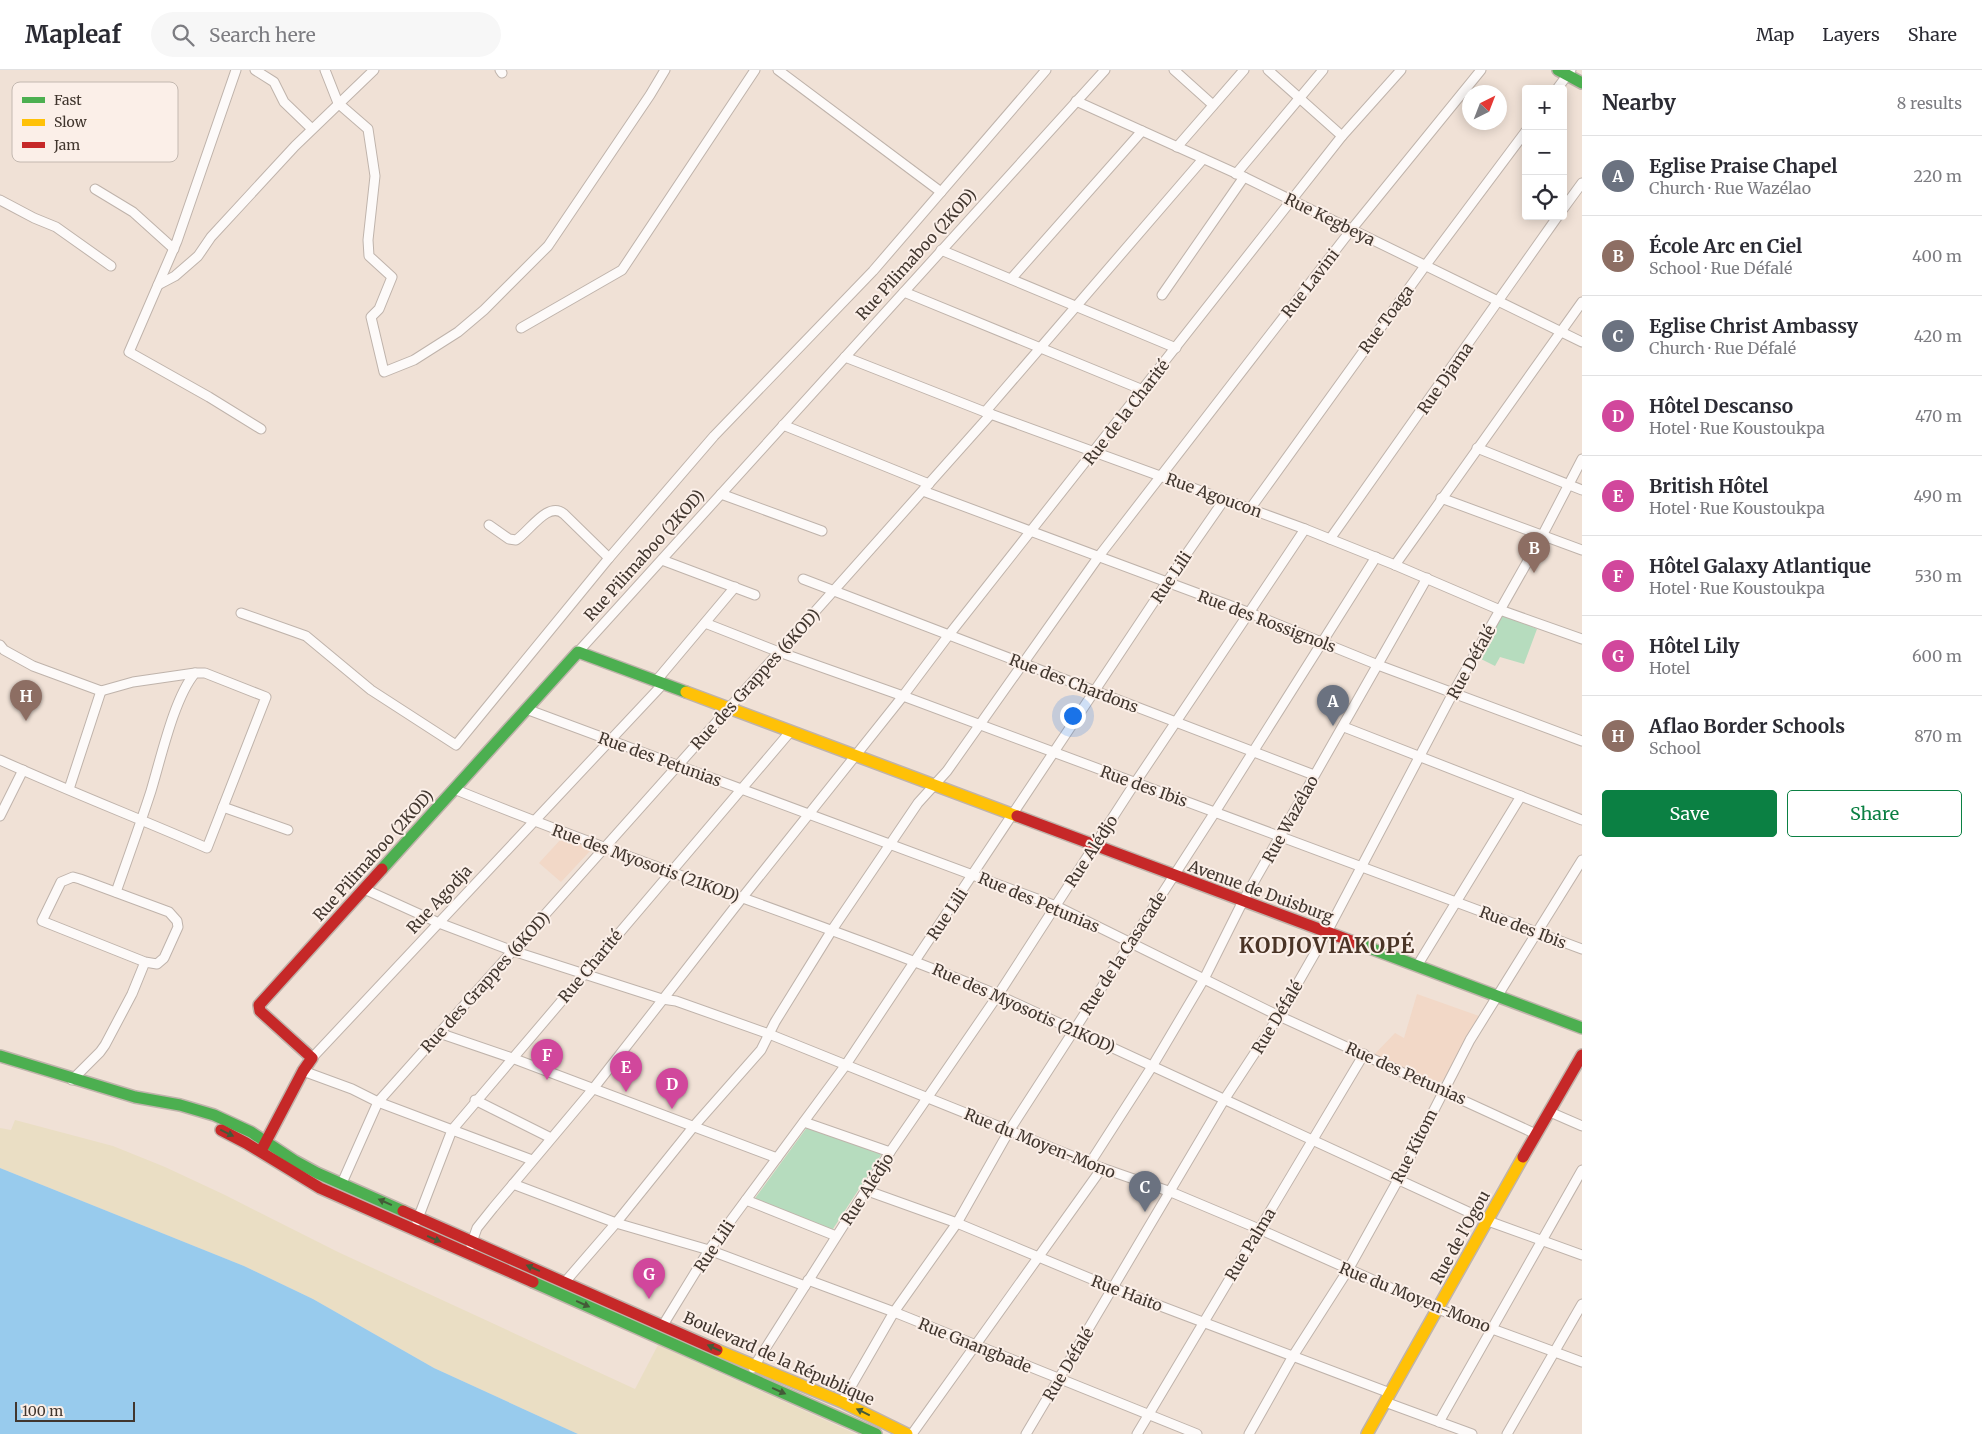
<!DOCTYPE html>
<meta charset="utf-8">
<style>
:root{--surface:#fff;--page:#f7f7f7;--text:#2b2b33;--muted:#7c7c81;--line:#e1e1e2;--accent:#0b8043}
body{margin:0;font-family:Merriweather,serif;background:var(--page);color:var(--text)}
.controls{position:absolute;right:15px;top:15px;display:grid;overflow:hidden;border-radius:5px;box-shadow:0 2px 12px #0003}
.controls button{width:45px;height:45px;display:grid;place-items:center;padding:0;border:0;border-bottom:1px solid var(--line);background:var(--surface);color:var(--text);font:25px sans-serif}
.compass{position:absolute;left:1462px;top:15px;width:45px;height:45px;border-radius:50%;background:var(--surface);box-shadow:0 2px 12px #0003;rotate:42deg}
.scale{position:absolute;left:15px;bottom:12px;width:120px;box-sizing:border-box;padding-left:5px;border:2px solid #41362e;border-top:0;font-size:14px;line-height:18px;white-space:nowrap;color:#41362e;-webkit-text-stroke:4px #fbefe8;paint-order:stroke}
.you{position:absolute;left:1072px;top:645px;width:18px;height:18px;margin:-12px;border:4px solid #fff;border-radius:50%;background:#1a73e8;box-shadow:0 0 0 8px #1a73e833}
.badge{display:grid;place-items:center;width:32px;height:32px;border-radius:50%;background:var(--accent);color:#fff;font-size:16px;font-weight:700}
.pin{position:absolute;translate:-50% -41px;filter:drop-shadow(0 1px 2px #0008)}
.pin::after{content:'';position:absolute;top:26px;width:18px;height:15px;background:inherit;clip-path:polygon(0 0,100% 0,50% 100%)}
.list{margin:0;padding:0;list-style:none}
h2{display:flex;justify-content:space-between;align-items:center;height:65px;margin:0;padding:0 20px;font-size:21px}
h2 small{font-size:16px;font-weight:400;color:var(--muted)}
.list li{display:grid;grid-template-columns:32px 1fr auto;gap:15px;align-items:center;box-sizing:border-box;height:80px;padding:0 20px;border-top:1px solid var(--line)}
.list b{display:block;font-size:19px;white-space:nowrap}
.list p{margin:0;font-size:16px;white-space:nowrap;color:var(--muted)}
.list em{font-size:16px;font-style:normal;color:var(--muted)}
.actions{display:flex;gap:10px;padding:15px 20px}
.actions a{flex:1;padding:11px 0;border:1px solid var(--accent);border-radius:5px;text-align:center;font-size:18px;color:var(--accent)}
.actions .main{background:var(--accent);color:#fff}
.icon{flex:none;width:28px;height:28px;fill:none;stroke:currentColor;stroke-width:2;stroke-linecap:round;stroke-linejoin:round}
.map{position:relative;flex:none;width:1582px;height:1364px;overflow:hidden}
header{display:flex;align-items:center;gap:30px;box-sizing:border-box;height:70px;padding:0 25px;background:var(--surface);border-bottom:1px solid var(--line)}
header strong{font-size:24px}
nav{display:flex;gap:28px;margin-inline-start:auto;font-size:18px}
.search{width:350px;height:45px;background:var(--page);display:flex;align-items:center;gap:12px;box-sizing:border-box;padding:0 18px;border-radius:28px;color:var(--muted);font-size:19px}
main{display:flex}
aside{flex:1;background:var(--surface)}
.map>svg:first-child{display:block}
.built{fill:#f2d8c7}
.green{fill:#b6dcbe}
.sand{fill:#eadec4}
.water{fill:#98cbed}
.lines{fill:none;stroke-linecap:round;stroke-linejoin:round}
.street-casing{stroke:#bfb3ab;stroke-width:11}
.fast-casing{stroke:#bfb3ab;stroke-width:14}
.slow-casing{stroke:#bfb3ab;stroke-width:14}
.jam-casing{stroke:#bfb3ab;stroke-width:14}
.street{stroke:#fdfaf9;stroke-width:9}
.fast{stroke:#4caf50;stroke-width:11}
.slow{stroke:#ffc107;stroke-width:11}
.jam{stroke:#c62828;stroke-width:11}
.oneway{fill:#445a38}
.labels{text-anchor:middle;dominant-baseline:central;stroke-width:4;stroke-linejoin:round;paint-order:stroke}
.street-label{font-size:16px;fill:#41362e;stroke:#fbefe8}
.district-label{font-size:21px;font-weight:bold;letter-spacing:1px;fill:#4a3426;stroke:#fbefe8}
.key{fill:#fbefe8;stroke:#c3b8b0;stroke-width:1}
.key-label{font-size:14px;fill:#41362e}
</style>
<header>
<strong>Mapleaf</strong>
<div class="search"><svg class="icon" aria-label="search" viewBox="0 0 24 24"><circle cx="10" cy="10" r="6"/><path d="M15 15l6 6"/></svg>Search here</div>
<nav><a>Map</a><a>Layers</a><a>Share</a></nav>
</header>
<main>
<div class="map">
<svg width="1582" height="1364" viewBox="0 0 1582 1364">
<rect width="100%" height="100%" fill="#f0e1d6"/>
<g class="built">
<polygon points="562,768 588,776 590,781 561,812 539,793"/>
<polygon points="1417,924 1479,946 1443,1011 1439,1012 1373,986 1395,963 1404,968"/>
</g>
<g class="green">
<polygon points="1501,543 1537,559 1524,594 1500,587 1495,596 1481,589"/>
<polygon points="808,1056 883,1082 831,1162 753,1131"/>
</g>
<polygon class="sand" points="15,1050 113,1076 165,1097 225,1125 338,1182 635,1319 658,1275 856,1364 578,1364 434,1298 313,1229 244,1196 0,1098 0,1058 11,1060"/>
<polygon class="water" points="0,1098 244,1196 313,1229 434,1298 578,1364 0,1364"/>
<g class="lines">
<defs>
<g id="street">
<polyline points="236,0 177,171 129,282 209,327 261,359"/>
<polyline points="255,0 274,12 284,32 312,59"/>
<polyline points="325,0 338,33 368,59 375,106 368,170 369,186 392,207 379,239 371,247 384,302 414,290 458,262 484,240 548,176 650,25 665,0"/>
<polyline points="500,0 502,3"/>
<polyline points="778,0 941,122"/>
<polyline points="1174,0 1213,35"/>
<polyline points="1268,0 1342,66"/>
<polyline points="1557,19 1571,0"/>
<polyline points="1076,31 1244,107 1582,272"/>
<polyline points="1177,77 1244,0"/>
<polyline points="1236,104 1323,0"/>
<polyline points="95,119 133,142 174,179"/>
<polyline points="0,130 34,148 56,157 111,196"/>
<polyline points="1563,139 1582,113"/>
<polyline points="941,180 1176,278"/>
<polyline points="1011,209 1142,61"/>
<polyline points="158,215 175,206 198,186 211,167 295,76 374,0"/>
<polyline points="904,222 1143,320"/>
<polyline points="1162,225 1244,107"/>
<polyline points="521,258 622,200 755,0"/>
<polyline points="845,287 985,342 1305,459 1395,495 1500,540 1582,569"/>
<polyline points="985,342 1203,89"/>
<polyline points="783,355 929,414"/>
<polyline points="1477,378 1582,420"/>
<polyline points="923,421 1250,543 1378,595 1582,671"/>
<polyline points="721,424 822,461"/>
<polyline points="1441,428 1582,480"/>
<polyline points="1250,439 1425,196 1526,61"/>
<path d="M489,455L509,469L516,470C529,462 548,430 564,444L609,488"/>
<polyline points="1330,469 1558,146"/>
<polyline points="662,490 755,525"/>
<polyline points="1395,495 1582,232"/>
<polyline points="803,509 1314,705"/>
<polyline points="241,543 306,566 371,620 456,675 609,488 714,366 873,201 1046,0"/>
<polyline points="705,553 779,582 903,626 1582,879"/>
<polyline points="0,575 4,580 33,596 101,621 133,612 195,603"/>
<polyline points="578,582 1105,0"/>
<polyline points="656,611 735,517"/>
<polyline points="526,639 1056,836 1279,946 1536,1064"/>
<polyline points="1344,657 1582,750"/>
<path d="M0,690C68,721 138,748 207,778L266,627L205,603H195C174,628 161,688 151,721C140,755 128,788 116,822"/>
<polyline points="69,719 101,621"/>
<path d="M454,719C634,793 819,851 998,925L1488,1151L1582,1185"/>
<polyline points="223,737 288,760"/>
<polyline points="0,746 23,700"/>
<polyline points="364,819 439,853 513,881 662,929 676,931 769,964 1102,1098 1171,1122 1259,1159 1438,1239 1582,1292"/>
<polyline points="1417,896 1521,726"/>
<polyline points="439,963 512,988 777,1088"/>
<polyline points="312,988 663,614"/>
<polyline points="303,1001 352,1019 378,1032 532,1090"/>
<polyline points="72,1010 100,982 105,975 132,924 145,892 42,851 61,812 73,807 80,809 169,842 177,851 178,857 164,888 157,894 145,892"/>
<polyline points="475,1030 551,1068"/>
<polyline points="1550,1042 1582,1056"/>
<polyline points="804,1052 890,1082"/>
<polyline points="1090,1093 1153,995 1204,909 1243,831 1427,508"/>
<polyline points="342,1113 378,1032 991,344"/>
<polyline points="513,1114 616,1153 709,1180 805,1216"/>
<polyline points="865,1120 957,1153 1113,1218 1390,1323"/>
<polyline points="746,1130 836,1166"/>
<polyline points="417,1151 452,1060 790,662"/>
<polyline points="471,1175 477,1158 493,1138 593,1019 742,828 903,626 948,566 1342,66 1401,0"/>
<polyline points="808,1210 894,1242 1197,1364"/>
<polyline points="565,1212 616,1153 694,1056 761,980 775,952 832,860 918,733 947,701 1099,486 1351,160 1481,0"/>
<polyline points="663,1255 709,1180 845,996 1167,512 1224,430"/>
<polyline points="753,1298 890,1082 998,925 1135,713 1305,459"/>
<polyline points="842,1332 894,1242 957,1153 1009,1061 1215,742 1376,487"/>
<polyline points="1385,1332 1472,1364"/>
<polyline points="1439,1352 1582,1100"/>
<polyline points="912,1364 1102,1098"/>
<polyline points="1026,1364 1224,1030 1279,946 1327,862 1453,623 1542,466 1582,389"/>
<polyline points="1137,1364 1364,984"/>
<polyline points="1249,1364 1293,1286 1348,1200 1398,1110 1470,970 1582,790"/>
<polyline points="1507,1364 1582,1234"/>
</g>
<g id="fast">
<polyline points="1558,0 1582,13"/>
<polyline points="382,799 578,582 686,622"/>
<polyline points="1359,874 1582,958"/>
<polyline points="0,986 135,1027 180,1035 214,1045 251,1062 295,1091 317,1103 403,1141"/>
<polyline points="533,1212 876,1364"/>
</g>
<g id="slow">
<polyline points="686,622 1017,746"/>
<polyline points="717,1280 842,1332 907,1364"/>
<polyline points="1367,1364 1523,1087"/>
</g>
<g id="jam">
<polyline points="1017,746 1359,874"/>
<polyline points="221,1060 246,1073 320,1118 533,1212"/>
<polyline points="262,1079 303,1001 312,988 260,941 259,935 382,799"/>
<polyline points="1523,1087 1582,985"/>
<polyline points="403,1141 717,1280"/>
</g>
</defs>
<use href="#street" class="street-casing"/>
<use href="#fast" class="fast-casing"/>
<use href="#slow" class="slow-casing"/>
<use href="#jam" class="jam-casing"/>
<use href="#street" class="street"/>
<use href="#fast" class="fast"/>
<use href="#slow" class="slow"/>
<use href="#jam" class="jam"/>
</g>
<defs><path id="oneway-solid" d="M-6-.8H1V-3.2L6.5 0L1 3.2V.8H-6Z" transform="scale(1.25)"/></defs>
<g class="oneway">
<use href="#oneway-solid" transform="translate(227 1063) rotate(26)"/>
<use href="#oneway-solid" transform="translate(385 1132) rotate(-156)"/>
<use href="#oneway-solid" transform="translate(434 1169) rotate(24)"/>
<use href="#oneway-solid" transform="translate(533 1198) rotate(-156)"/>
<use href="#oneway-solid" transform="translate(583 1234) rotate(24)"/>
<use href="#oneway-solid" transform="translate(714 1278) rotate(-155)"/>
<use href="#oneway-solid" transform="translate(779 1321) rotate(24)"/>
<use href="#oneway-solid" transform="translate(863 1342) rotate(-154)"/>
</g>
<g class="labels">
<g class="street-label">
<text transform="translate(1330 149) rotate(26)">Rue Kegbeya</text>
<text transform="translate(916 184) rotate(-48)">Rue Pilimaboo (2KOD)</text>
<text transform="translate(1310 213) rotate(-52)">Rue Lavini</text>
<text transform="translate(1386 249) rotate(-54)">Rue Toaga</text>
<text transform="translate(1445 308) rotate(-55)">Rue Djama</text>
<text transform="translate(1126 342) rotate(-52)">Rue de la Charité</text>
<text transform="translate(1214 425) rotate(20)">Rue Agoucon</text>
<text transform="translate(644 485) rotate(-48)">Rue Pilimaboo (2KOD)</text>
<text transform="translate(1171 507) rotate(-56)">Rue Lili</text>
<text transform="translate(1267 551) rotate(21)">Rue des Rossignols</text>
<text transform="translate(1471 592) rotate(-61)">Rue Défalé</text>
<text transform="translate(755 609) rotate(-48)">Rue des Grappes (6KOD)</text>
<text transform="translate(1074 613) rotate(21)">Rue des Chardons</text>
<text transform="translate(660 689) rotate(20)">Rue des Petunias</text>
<text transform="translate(1144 716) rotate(20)">Rue des Ibis</text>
<text transform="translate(1290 749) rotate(-61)">Rue Wazélao</text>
<text transform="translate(1091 781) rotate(-57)">Rue Alédjo</text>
<text transform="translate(373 785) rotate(-48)">Rue Pilimaboo (2KOD)</text>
<text transform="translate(646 793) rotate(20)">Rue des Myosotis (21KOD)</text>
<text transform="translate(1261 821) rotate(20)">Avenue de Duisburg</text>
<text transform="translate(439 829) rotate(-47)">Rue Agodja</text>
<text transform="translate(1039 832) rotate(23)">Rue des Petunias</text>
<text transform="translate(947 844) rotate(-56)">Rue Lili</text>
<text transform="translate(1523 857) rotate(21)">Rue des Ibis</text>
<text transform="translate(1123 883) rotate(-57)">Rue de la Casacade</text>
<text transform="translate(590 896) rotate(-50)">Rue Charité</text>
<text transform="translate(485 912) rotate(-48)">Rue des Grappes (6KOD)</text>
<text transform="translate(1024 938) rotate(24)">Rue des Myosotis (21KOD)</text>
<text transform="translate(1277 947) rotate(-59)">Rue Défalé</text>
<text transform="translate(1406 1003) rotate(24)">Rue des Petunias</text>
<text transform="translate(1040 1073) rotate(22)">Rue du Moyen-Mono</text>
<text transform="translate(1414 1076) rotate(-63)">Rue Kitom</text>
<text transform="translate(867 1119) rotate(-57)">Rue Alédjo</text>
<text transform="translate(1460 1167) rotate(-61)">Rue de l'Ogou</text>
<text transform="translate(1250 1174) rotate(-59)">Rue Palma</text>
<text transform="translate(714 1176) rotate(-56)">Rue Lili</text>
<text transform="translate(1127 1223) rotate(21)">Rue Haito</text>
<text transform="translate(1415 1227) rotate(22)">Rue du Moyen-Mono</text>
<text transform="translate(975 1275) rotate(22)">Rue Gnangbade</text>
<text transform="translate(779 1288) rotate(24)">Boulevard de la République</text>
<text transform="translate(1068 1294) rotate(-59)">Rue Défalé</text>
</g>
<g class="district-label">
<text x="1327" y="875">KODJOVIAKOPÉ</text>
</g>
</g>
<rect x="12" y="12" width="166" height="80" rx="8" class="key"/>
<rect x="22" y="27" width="23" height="6" fill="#4caf50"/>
<rect x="22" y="49" width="23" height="7" fill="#ffc107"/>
<rect x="22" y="72" width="23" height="6" fill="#c62828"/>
<g class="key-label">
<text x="54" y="35">Fast</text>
<text x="54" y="57">Slow</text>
<text x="54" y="80">Jam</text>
</g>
</svg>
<div class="controls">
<button>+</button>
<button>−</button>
<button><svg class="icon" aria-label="locate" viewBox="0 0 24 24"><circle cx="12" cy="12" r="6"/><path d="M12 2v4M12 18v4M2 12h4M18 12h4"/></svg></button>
</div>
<svg class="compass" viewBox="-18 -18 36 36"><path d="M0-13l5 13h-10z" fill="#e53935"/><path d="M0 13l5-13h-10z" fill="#7c7c81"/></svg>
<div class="scale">100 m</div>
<div class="you"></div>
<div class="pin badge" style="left:1333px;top:656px;background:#6b7280">A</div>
<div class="pin badge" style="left:1534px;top:503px;background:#8d6e63">B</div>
<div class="pin badge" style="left:1145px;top:1142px;background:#6b7280">C</div>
<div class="pin badge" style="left:672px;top:1039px;background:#d1479c">D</div>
<div class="pin badge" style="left:626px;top:1022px;background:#d1479c">E</div>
<div class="pin badge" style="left:547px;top:1010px;background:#d1479c">F</div>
<div class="pin badge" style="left:649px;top:1229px;background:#d1479c">G</div>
<div class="pin badge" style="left:26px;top:651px;background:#8d6e63">H</div>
</div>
<aside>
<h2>Nearby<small>8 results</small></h2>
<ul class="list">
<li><span class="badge" style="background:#6b7280">A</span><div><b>Eglise Praise Chapel</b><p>Church · Rue Wazélao</p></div><em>220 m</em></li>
<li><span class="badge" style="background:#8d6e63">B</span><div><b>École Arc en Ciel</b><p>School · Rue Défalé</p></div><em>400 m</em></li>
<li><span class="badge" style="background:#6b7280">C</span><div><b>Eglise Christ Ambassy</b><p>Church · Rue Défalé</p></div><em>420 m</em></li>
<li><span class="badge" style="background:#d1479c">D</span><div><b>Hôtel Descanso</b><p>Hotel · Rue Koustoukpa</p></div><em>470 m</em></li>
<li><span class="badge" style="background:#d1479c">E</span><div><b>British Hôtel</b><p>Hotel · Rue Koustoukpa</p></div><em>490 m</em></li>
<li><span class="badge" style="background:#d1479c">F</span><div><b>Hôtel Galaxy Atlantique</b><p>Hotel · Rue Koustoukpa</p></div><em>530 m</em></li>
<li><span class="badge" style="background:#d1479c">G</span><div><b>Hôtel Lily</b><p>Hotel</p></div><em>600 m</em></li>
<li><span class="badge" style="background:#8d6e63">H</span><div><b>Aflao Border Schools</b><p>School</p></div><em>870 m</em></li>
</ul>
<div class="actions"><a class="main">Save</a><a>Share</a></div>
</aside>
</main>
